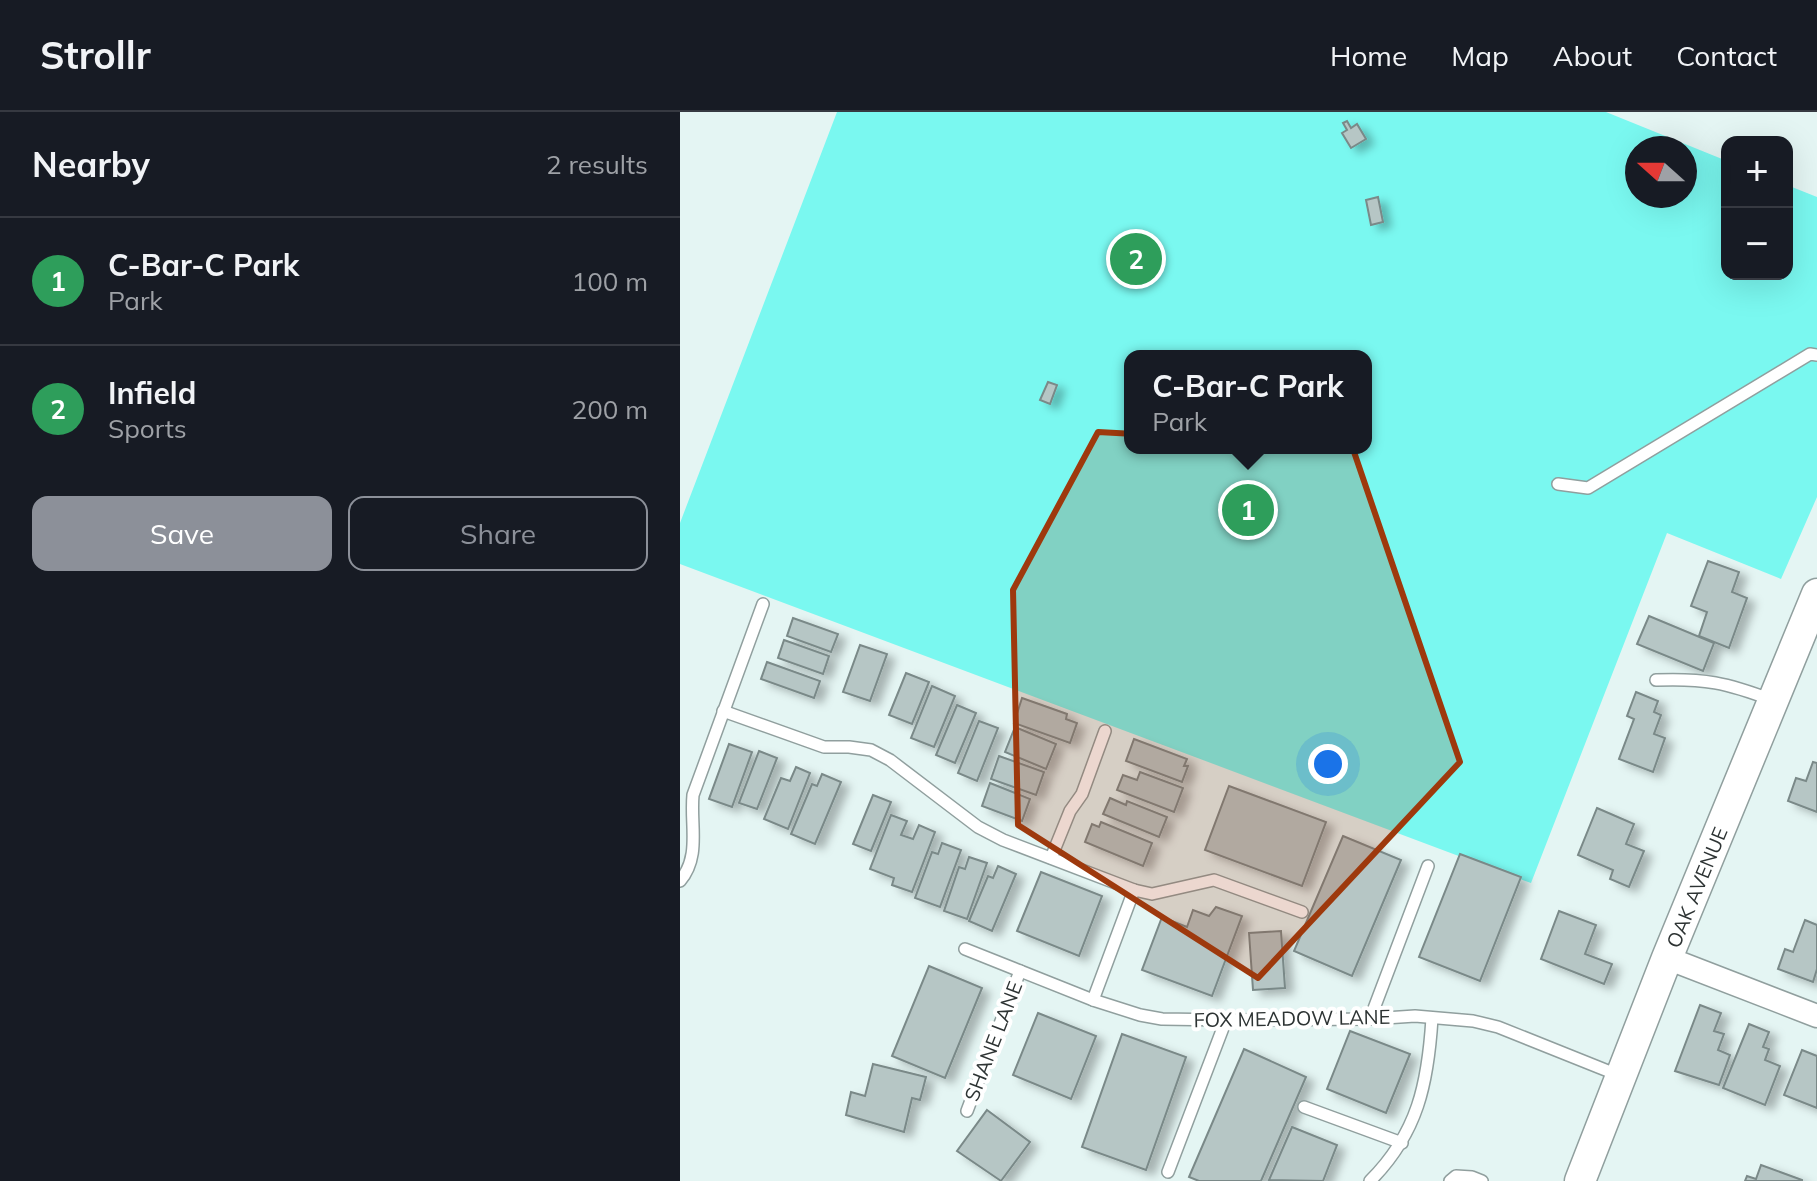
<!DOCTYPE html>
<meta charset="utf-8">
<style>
:root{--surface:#171b24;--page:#242831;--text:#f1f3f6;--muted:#9ea1a6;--line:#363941;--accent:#8c9099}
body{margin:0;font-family:Mulish,sans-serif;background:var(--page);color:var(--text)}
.controls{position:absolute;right:24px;top:24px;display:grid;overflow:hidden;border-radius:16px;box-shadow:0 8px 32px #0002}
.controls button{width:72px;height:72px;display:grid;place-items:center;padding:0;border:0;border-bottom:2px solid var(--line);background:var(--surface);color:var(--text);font:40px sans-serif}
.compass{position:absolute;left:945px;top:24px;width:72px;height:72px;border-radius:50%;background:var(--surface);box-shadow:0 8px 32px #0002;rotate:291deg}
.you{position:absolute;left:648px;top:652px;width:28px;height:28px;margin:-20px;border:6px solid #fff;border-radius:50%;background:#1a73e8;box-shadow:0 0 0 12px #1a73e833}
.badge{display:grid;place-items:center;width:52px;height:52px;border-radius:50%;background:var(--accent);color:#fff;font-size:26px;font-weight:700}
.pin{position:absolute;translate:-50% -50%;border:4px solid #fff;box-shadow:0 2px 8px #0006}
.popup{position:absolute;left:444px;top:238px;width:248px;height:104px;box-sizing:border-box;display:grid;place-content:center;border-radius:16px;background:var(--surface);filter:drop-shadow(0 2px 6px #0005);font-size:26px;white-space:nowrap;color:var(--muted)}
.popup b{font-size:30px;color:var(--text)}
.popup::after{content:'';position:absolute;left:50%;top:100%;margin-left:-16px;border:16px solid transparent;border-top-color:var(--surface)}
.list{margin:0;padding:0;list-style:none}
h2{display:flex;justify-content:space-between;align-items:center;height:104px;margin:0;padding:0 32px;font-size:34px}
h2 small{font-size:26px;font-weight:400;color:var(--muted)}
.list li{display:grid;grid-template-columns:52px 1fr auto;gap:24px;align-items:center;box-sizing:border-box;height:128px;padding:0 32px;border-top:2px solid var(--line)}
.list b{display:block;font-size:30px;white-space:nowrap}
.list p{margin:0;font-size:26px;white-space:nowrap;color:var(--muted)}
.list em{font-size:26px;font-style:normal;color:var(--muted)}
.actions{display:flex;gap:16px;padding:24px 32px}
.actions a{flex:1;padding:18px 0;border:2px solid var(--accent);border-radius:16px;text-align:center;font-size:28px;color:var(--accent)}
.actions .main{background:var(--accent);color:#fff}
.map{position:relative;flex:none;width:1137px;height:1069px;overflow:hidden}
header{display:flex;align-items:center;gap:48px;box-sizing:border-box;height:112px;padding:0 40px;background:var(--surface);border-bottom:2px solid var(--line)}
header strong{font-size:38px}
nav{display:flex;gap:44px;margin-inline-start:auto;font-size:28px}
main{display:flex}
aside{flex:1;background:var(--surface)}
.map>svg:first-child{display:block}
.green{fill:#7af8f0;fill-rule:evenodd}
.building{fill:#b6c6c5;stroke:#7a8988;stroke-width:2;filter:url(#shadow)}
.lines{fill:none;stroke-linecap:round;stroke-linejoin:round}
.service-casing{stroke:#909f9e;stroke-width:14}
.minor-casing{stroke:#909f9e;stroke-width:25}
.secondary-casing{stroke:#909f9e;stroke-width:33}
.service{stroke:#fff;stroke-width:11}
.minor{stroke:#fff;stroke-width:22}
.secondary{stroke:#fff;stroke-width:30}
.marked{fill:#9e390d;fill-opacity:0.2;stroke:#9e390d;stroke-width:6;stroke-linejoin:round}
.labels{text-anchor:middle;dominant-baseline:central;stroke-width:8;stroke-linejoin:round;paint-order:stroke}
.street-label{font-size:20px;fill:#2d3333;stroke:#fff}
</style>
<header>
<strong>Strollr</strong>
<nav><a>Home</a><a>Map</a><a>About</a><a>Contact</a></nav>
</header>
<main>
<aside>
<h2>Nearby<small>2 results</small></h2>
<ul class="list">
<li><span class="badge" style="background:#2e9e5b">1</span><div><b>C-Bar-C Park</b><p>Park</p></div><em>100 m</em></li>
<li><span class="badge" style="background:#2e9e5b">2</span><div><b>Infield</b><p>Sports</p></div><em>200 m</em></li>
</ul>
<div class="actions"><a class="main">Save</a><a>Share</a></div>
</aside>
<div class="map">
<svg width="1137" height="1069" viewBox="0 0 1137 1069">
<defs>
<filter id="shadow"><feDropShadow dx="8" dy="5" stdDeviation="4" flood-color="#0004"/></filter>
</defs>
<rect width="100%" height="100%" fill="#e4f5f3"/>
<path class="green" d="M157,0H926L1047,49V162H1107V73L1137,85V385L1101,467L987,421L851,771L0,452V411ZM957,36H1005V84H957ZM450,244H686V336H450Z"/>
<g class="building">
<polygon points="667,9 671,16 677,12 686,27 671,36 662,21 667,18 663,11"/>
<polygon points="698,85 703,110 691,113 686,88"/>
<polygon points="368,270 377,273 370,292 360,288"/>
<polygon points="1028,449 1059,460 1052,480 1067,486 1049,536 1019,524 1027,500 1011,494"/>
<polygon points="969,504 1034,531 1023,559 957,532"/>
<polygon points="113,506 158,522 151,540 107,524"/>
<polygon points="104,528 149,544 143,562 98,546"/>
<polygon points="180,533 207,542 190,589 163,580"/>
<polygon points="87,550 140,569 134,586 81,567"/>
<polygon points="226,561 249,570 232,612 209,603"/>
<polygon points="252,574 275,584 254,635 231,626"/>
<polygon points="956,580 978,589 974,600 981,603 974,622 985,626 973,660 939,647 954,607 947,604"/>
<polygon points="342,586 387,602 386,607 397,611 390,631 334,611"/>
<polygon points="277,593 296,601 275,651 256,643"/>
<polygon points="299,609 318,616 297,669 278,661"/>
<polygon points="335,615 376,632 366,657 325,640"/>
<polygon points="454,627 507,647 504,654 508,654 502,670 446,649"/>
<polygon points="49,632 72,640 52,695 29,687"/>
<polygon points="79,639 97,646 77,697 59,691"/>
<polygon points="319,644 364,660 356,683 311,667"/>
<polygon points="1133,650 1137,651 1137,700 1108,689 1116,666 1126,669"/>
<polygon points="116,655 130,661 108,717 84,707 101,666 110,669"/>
<polygon points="460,660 503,676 494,700 437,678 443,663 457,668"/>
<polygon points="142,662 161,670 135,732 111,722 132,672 137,674"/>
<polygon points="310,671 350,687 342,709 302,694"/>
<polygon points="549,674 646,710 622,774 525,738"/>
<polygon points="193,683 211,690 191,739 173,732"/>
<polygon points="430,686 446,693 447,689 487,705 479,725 423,702"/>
<polygon points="917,696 954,712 946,732 964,739 949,775 930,767 933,758 898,743"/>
<polygon points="211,703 227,709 221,723 233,727 239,713 255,720 232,780 212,773 214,766 190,757"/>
<polygon points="421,710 472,731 463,754 405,730 412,712 419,715"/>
<polygon points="663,724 721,748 672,864 614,839"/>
<polygon points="262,731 281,738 260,795 235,786 252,740 258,742"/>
<polygon points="780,742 841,765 800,869 739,845"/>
<polygon points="289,745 307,751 287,807 264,799 279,755 285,757"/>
<polygon points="318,754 336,762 312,819 289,809 308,764 313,766"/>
<polygon points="361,760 422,784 399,844 337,819"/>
<polygon points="536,795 562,804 532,884 462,858 482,805 507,815 513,798 529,804"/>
<polygon points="879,799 916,813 905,842 932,852 924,872 861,847"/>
<polygon points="1125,808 1137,813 1137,857 1133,870 1098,857 1105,837 1113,840"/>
<polygon points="601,819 605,876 573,878 569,821"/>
<polygon points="249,854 302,876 265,966 212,944"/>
<polygon points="1020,893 1041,901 1034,919 1044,922 1038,938 1050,943 1039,973 995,959"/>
<polygon points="358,901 416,924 391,987 333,963"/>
<polygon points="1069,912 1089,920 1083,935 1089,937 1085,948 1100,954 1085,993 1043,976"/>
<polygon points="670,919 730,942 706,1001 647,977"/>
<polygon points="442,922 506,945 466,1058 402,1035"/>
<polygon points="564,937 626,965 581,1069 519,1069 509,1065"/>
<polygon points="1122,938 1137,944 1137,996 1104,983"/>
<polygon points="193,952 246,965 240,988 232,986 224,1020 166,1003 171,980 185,984"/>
<polygon points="307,998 350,1030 321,1069 277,1039"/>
<polygon points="612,1015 657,1033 643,1069 589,1068"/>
<polygon points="1081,1053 1122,1068 1122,1069 1065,1069 1067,1064 1076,1067"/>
</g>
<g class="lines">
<defs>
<g id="service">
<polyline points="878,372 908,376 1130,242 1137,243"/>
<path d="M976,568C1024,566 1047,571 1092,588"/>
<polyline points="43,599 144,635 169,635 191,638 210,648 298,715 323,728 454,778 472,782 534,768 622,800"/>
<polyline points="371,746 390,699 402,682 425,619"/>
<path d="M0,769C21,744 10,713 13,683L83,492"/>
<polyline points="285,837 413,888 460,903 482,907 546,908 690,907 735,904 793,909 818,915 938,963"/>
<polyline points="413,888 454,778"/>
<polyline points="690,907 748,754"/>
<polyline points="624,995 722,1031"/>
<polyline points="287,999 340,859"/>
<polyline points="488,1060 546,908"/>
<path d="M690,1069C738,1021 748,971 752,906"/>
<polyline points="770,1069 776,1064 792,1065 802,1069"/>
</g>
<polyline id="minor" points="987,846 1137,904"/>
<g id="secondary">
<path id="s1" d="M900,1069L987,846L1137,482"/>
</g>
</defs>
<use href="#service" class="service-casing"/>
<use href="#minor" class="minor-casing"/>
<use href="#secondary" class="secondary-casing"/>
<use href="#service" class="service"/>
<use href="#minor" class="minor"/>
<use href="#secondary" class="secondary"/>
</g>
<path class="marked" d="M418,320L672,334L780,650L578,866L338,713L333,478Z"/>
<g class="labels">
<g class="street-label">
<text stroke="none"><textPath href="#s1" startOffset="316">OAK AVENUE</textPath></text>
<text transform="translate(612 906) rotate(-1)">FOX MEADOW LANE</text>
<text transform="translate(313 929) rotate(-69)">SHANE LANE</text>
</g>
</g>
</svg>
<div class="controls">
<button>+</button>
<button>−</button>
</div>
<svg class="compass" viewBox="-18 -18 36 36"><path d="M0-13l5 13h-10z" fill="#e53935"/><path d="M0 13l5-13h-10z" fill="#9ea1a6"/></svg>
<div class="you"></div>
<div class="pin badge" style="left:568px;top:398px;background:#2e9e5b">1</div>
<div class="popup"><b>C-Bar-C Park</b>Park</div>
<div class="pin badge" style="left:456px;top:147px;background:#2e9e5b">2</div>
</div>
</main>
